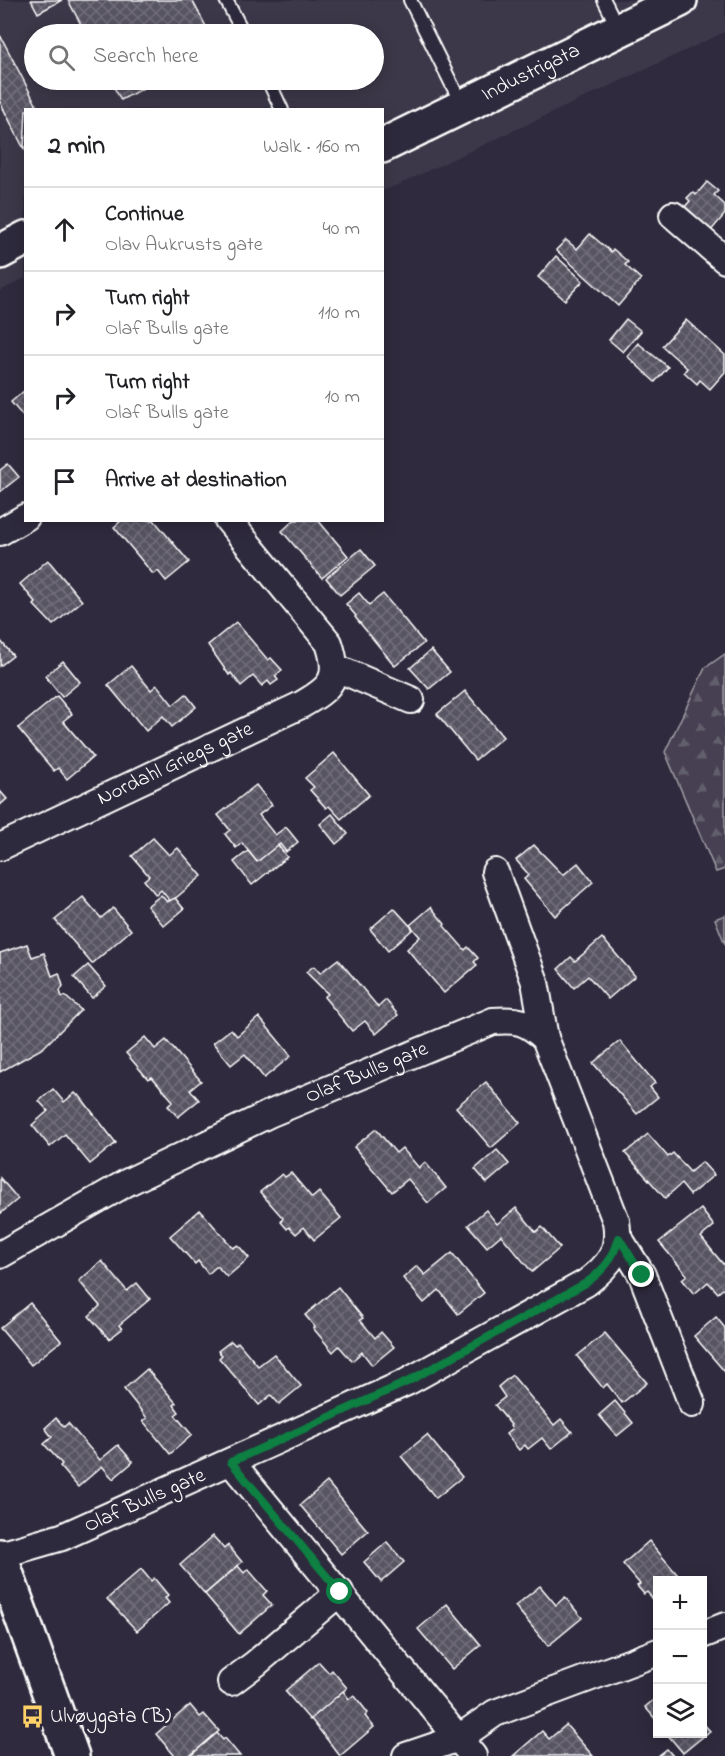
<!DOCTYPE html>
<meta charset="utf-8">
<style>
:root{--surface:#fff;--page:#f2f2f2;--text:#202124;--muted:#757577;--line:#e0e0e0}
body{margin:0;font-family:"Indie Flower",sans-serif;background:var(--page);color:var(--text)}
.controls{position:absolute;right:18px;bottom:18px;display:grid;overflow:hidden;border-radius:0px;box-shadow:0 3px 15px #0003}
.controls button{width:54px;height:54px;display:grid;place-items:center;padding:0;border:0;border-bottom:2px solid var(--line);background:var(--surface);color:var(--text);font:30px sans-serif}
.stop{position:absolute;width:18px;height:18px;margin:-14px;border:4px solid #0b8043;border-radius:50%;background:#fff}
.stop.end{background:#0b8043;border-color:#fff;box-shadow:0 2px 6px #0008}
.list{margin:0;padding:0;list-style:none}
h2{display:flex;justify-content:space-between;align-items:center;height:78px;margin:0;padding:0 24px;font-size:26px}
h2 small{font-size:20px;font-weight:400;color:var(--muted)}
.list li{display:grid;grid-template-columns:39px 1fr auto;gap:18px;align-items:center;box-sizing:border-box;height:84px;padding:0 24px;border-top:2px solid var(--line)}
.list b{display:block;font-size:22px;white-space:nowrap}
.list p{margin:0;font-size:20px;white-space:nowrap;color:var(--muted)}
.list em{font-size:20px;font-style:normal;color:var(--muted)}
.icon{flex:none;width:33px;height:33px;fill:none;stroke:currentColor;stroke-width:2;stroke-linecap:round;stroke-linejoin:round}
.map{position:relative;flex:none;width:725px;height:1756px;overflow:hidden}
.search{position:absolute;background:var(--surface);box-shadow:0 3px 15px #0003;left:24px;top:24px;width:360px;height:66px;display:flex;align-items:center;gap:15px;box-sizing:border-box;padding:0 21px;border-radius:33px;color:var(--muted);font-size:22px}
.panel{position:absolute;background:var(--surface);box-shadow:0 3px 15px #0003;left:24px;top:108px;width:360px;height:414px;border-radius:0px}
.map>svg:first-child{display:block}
.built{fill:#3c3749;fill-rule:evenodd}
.forest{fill:url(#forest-firs);stroke:#a2a0a8;stroke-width:1.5}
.pitch{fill:#464152;stroke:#a2a0a8;stroke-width:1.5}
.building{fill:url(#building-cross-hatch);stroke:#fff;stroke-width:1.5}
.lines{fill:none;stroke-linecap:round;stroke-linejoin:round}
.lane-casing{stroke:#fff;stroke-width:16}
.street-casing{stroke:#fff;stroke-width:30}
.secondary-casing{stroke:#fff;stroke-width:38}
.lane{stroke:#2f2a3d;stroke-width:12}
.street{stroke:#2f2a3d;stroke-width:26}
.secondary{stroke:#2f2a3d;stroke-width:33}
.route{stroke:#0b8043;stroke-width:8}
.labels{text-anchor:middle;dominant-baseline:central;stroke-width:6;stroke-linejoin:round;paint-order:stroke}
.street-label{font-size:21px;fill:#fff;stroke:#2f2a3d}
.poi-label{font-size:21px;fill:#fff;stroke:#2f2a3d;text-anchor:start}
</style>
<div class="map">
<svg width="725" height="1756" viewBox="0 0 725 1756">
<defs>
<pattern id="forest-firs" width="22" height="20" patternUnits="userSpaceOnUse" patternTransform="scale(1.5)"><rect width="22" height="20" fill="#464152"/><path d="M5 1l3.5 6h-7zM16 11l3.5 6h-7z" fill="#625e6c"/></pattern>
<pattern id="building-cross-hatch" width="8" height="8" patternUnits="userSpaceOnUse" patternTransform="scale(1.5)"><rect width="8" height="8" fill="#595564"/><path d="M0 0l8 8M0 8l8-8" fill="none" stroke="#726e7b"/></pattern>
</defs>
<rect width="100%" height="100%" fill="#2f2a3d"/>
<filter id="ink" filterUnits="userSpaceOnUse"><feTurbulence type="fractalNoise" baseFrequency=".0167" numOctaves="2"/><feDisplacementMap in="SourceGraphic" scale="12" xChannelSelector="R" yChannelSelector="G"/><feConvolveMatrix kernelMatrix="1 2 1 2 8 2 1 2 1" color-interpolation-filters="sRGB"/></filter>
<g filter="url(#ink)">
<path class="built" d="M0,0H725V32L400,184L383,191L382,110H26L25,278L0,291ZM34,34H374V80H34Z"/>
<polygon class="forest" points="725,654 725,869 716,872 665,752 705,668"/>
<polygon class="pitch" points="725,915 725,944 715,919"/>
<g class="building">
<polygon points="31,0 62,0 38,13"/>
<polygon points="68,0 192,0 210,34 86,34"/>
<polygon points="0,35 39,110 26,110 24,149 0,102"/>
<polygon points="110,80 158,80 121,100"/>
<polygon points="707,182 718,191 714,195 725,205 725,214 709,233 683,209 690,201 687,198 693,192 696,195"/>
<polygon points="590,234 611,252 613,249 628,262 625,265 641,279 618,306 556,250 566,240 577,249"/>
<polygon points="556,256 583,281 565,300 538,277"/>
<polygon points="626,319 641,331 623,352 609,340"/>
<polygon points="686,320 725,355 725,372 710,389 700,380 697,384 684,372 687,368 662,346"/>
<polygon points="638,343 668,367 655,382 627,356"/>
<polygon points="24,391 26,393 26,420 11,402"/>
<polygon points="8,464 19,477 0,492 0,470"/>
<polygon points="122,520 154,520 189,562 166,581 158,571 153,574 114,527"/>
<polygon points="294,520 318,520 348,556 322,578 282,531"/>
<polygon points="361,549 375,566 340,595 326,578"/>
<polygon points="48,560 82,601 53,625 34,605 36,603 20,584"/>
<polygon points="359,593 369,605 383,594 424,643 395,666 355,617 356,616 346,604"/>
<polygon points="236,622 268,660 271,658 282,670 275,676 278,680 271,685 268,681 262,686 253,676 241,686 231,673 229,675 208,645"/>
<polygon points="0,640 13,656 0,666"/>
<polygon points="431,650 450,672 429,689 410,668"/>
<polygon points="63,661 80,682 62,697 45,676"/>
<polygon points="131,666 151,690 157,685 173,705 186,694 196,707 172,727 163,716 146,731 108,685"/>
<polygon points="465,691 503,737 475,760 437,714"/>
<polygon points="57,696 72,714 63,721 93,757 67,779 58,768 54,771 18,728"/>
<polygon points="334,753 369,795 341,819 329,806 326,808 310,790 314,787 305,778"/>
<polygon points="256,785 272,805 259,815 275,835 286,827 298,842 286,852 280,844 257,862 242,843 236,848 225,834 230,830 218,815"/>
<polygon points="0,791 7,799 0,805"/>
<polygon points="332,814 348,834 336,844 320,824"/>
<polygon points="153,838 169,855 178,848 202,876 171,902 161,890 156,895 144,880 149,876 132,856"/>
<polygon points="278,845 287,857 252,885 234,862 248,851 257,862"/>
<polygon points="534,845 563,875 578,863 593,882 555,916 524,879 529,875 516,860"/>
<polygon points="161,895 167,902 175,898 184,909 164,926 147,906"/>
<polygon points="83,897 101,918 113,908 131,930 92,964 55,920"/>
<polygon points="431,907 445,924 444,926 465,950 468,947 478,958 474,962 477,965 444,993 407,949 420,937 410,925"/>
<polygon points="394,908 413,929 388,951 370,929"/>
<polygon points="602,938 635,976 608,999 588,976 574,988 558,969 571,957 575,961"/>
<polygon points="27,944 32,957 44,953 52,976 59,973 63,986 60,991 62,997 65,996 81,1010 43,1048 0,1072 0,953"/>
<polygon points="338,959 378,1007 386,1000 398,1015 376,1034 365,1021 352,1031 324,997 328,994 306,972 314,966 320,973"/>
<polygon points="88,965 106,986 92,998 74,977"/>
<polygon points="259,1017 291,1056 264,1078 245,1054 231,1065 213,1043 231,1029 237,1036"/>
<polygon points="145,1037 155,1049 166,1040 201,1081 190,1090 199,1100 178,1117 168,1106 173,1101 152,1077 148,1079 126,1053"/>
<polygon points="620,1041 655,1083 650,1087 658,1097 637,1114 593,1063"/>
<polygon points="486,1082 520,1123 491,1148 456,1107"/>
<polygon points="53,1089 64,1102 75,1093 78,1096 79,1095 116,1143 90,1164 65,1134 50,1147 32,1125 48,1111 39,1101"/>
<polygon points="376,1129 396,1153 402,1148 419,1168 425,1162 446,1188 428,1203 408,1179 392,1192 354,1147"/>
<polygon points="648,1134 668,1157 673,1153 690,1172 702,1162 714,1175 690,1195 681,1184 665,1198 625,1153"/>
<polygon points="497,1150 509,1164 487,1183 475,1169"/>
<polygon points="291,1173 312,1198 319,1192 341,1218 314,1240 304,1227 296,1234 289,1227 287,1229 281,1222 283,1218 260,1192 282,1174 285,1177"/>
<polygon points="0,1178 18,1199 0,1214"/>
<polygon points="516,1208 536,1232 542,1227 560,1248 532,1272 501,1235 487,1247 468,1225 486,1210 497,1224"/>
<polygon points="701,1209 714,1226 701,1237 723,1264 725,1263 725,1287 718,1293 708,1282 694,1294 682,1279 687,1275 659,1242"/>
<polygon points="200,1210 233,1248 238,1245 249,1258 227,1277 217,1266 208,1274 198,1261 195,1264 170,1236"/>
<polygon points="452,1253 484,1293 458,1314 439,1290 424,1303 403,1278 417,1266 425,1275"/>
<polygon points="102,1261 127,1291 137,1283 150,1299 119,1325 122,1329 109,1339 89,1316 100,1306 79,1281"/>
<polygon points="338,1287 363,1318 360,1320 375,1338 381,1332 394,1347 372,1365 362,1352 352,1361 339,1346 333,1352 313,1328 315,1327 305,1315"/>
<polygon points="30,1303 61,1341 31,1365 0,1328"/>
<polygon points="716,1317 725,1328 725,1372 694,1336"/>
<polygon points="605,1333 647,1383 622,1403 607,1384 603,1388 577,1356"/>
<polygon points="231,1341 235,1345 238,1342 258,1366 274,1354 301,1386 279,1404 271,1395 259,1405 219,1358 222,1355 218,1351"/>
<polygon points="147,1369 176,1403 174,1405 179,1412 175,1415 192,1435 170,1454 143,1421 147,1418 124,1389"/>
<polygon points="512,1375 554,1425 561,1419 572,1432 551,1449 542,1438 528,1449 525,1445 519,1450 506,1434 512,1429 510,1426 511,1425 495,1405 505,1397 498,1387"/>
<polygon points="615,1401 633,1423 617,1436 599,1415"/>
<polygon points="56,1418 64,1427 68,1423 100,1460 118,1445 133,1462 113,1479 102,1466 78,1487 60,1466 62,1464 44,1444 52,1437 45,1428"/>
<polygon points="427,1435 462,1477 436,1498 401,1456"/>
<polygon points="327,1482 368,1531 341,1554 300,1505"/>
<polygon points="213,1536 224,1549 228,1545 242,1562 205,1594 180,1565"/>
<polygon points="649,1541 682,1580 658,1580 658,1605 647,1592 644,1594 637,1586 640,1584 623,1564"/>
<polygon points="387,1542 404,1562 381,1582 364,1562"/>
<polygon points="238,1566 244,1573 248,1569 267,1591 263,1595 272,1605 239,1634 205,1594"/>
<polygon points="141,1569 151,1581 154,1578 168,1595 165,1598 169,1603 137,1631 107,1599"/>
<polygon points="540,1586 556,1605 565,1597 582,1618 548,1646 515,1606"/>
<polygon points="447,1604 481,1645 452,1669 418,1629"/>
<polygon points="319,1662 329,1673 332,1670 347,1688 310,1720 285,1691"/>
<polygon points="343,1691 349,1699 354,1695 368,1713 365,1716 374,1727 340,1756 311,1719"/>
<polygon points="658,1696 658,1722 645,1707"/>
<polygon points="190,1705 200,1717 204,1714 219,1731 190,1756 175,1756 156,1734"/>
<polygon points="702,1722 710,1731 683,1753 667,1734 702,1734"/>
<polygon points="566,1725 593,1756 513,1756 542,1731 549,1739"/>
<polygon points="217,1733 223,1740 225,1738 240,1756 190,1756"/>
<polygon points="667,1749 673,1756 658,1756"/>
</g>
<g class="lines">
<defs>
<g id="lane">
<polyline points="226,0 244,34"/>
<polyline points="410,0 463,107"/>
<polyline points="604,0 618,28"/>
<polyline points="268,80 282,110"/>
</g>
<g id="street">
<polyline points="673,215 725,260"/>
<polyline points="0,532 26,517"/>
<polyline points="334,667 411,700"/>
<path id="s1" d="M0,847L301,705C331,688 341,679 329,643L228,520"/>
<polyline points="495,872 535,982 545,1038"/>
<polyline points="619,1238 642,1275 692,1404"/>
<path id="s2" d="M0,1255L128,1182L269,1114L493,1021C518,1019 526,1021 545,1038L616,1221C621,1251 610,1265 586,1283L407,1382L62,1537L0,1555"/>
<polyline points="231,1462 473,1756"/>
<polyline points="702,1635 725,1626"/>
<polyline points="231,1682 255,1664 340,1592"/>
<polyline points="406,1756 459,1738 495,1713 658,1652"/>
</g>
<g id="secondary">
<path id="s3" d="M382,146L680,0"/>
<polyline points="0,252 26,238"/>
<polyline points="0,1556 72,1756"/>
</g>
</defs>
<use href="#lane" class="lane-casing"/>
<use href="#street" class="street-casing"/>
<use href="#secondary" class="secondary-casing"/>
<use href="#lane" class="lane"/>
<use href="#street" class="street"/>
<use href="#secondary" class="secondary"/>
</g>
</g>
<g class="lines" filter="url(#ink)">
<path class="route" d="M340,1592L231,1462L407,1382L586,1283C604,1270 613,1259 619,1238L642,1275"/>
</g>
<defs>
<symbol id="bus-bare" viewBox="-9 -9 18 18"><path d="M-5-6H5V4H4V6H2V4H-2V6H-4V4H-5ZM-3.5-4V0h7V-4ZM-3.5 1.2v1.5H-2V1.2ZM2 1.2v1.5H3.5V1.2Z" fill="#ffd166" stroke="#2f2a3d" stroke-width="2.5" paint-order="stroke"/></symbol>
</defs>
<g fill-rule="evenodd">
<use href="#bus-bare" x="16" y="1700" width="33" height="33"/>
</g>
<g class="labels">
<g class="street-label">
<text stroke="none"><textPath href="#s3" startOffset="166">Industrigata</textPath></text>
<text stroke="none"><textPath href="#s1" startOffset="194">Nordahl Griegs gate</textPath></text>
<text stroke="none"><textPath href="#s2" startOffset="410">Olaf Bulls gate</textPath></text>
<text transform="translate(145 1501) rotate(-24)">Olaf Bulls gate</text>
</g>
<g class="poi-label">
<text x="50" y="1717">Ulvøygata (B)</text>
</g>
</g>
</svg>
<div class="controls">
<button>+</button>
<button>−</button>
<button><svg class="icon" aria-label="layers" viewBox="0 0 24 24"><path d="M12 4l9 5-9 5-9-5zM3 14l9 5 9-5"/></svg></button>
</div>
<div class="stop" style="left:340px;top:1592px"></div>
<div class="stop end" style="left:642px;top:1275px"></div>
<div class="search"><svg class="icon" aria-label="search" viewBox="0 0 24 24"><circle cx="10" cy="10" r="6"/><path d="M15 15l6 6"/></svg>Search here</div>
<section class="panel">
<h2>2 min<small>Walk · 160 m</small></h2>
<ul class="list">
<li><svg class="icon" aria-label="ahead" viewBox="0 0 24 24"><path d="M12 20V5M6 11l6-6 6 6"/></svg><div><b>Continue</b><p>Olav Aukrusts gate</p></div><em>40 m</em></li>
<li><svg class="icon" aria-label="right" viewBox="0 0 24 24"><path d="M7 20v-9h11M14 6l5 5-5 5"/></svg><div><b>Turn right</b><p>Olaf Bulls gate</p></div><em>110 m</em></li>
<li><svg class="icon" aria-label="right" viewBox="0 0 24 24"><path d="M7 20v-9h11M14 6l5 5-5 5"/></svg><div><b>Turn right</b><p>Olaf Bulls gate</p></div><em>10 m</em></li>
<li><svg class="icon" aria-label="arrive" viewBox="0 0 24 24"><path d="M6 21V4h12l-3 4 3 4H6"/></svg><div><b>Arrive at destination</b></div></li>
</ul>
</section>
</div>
